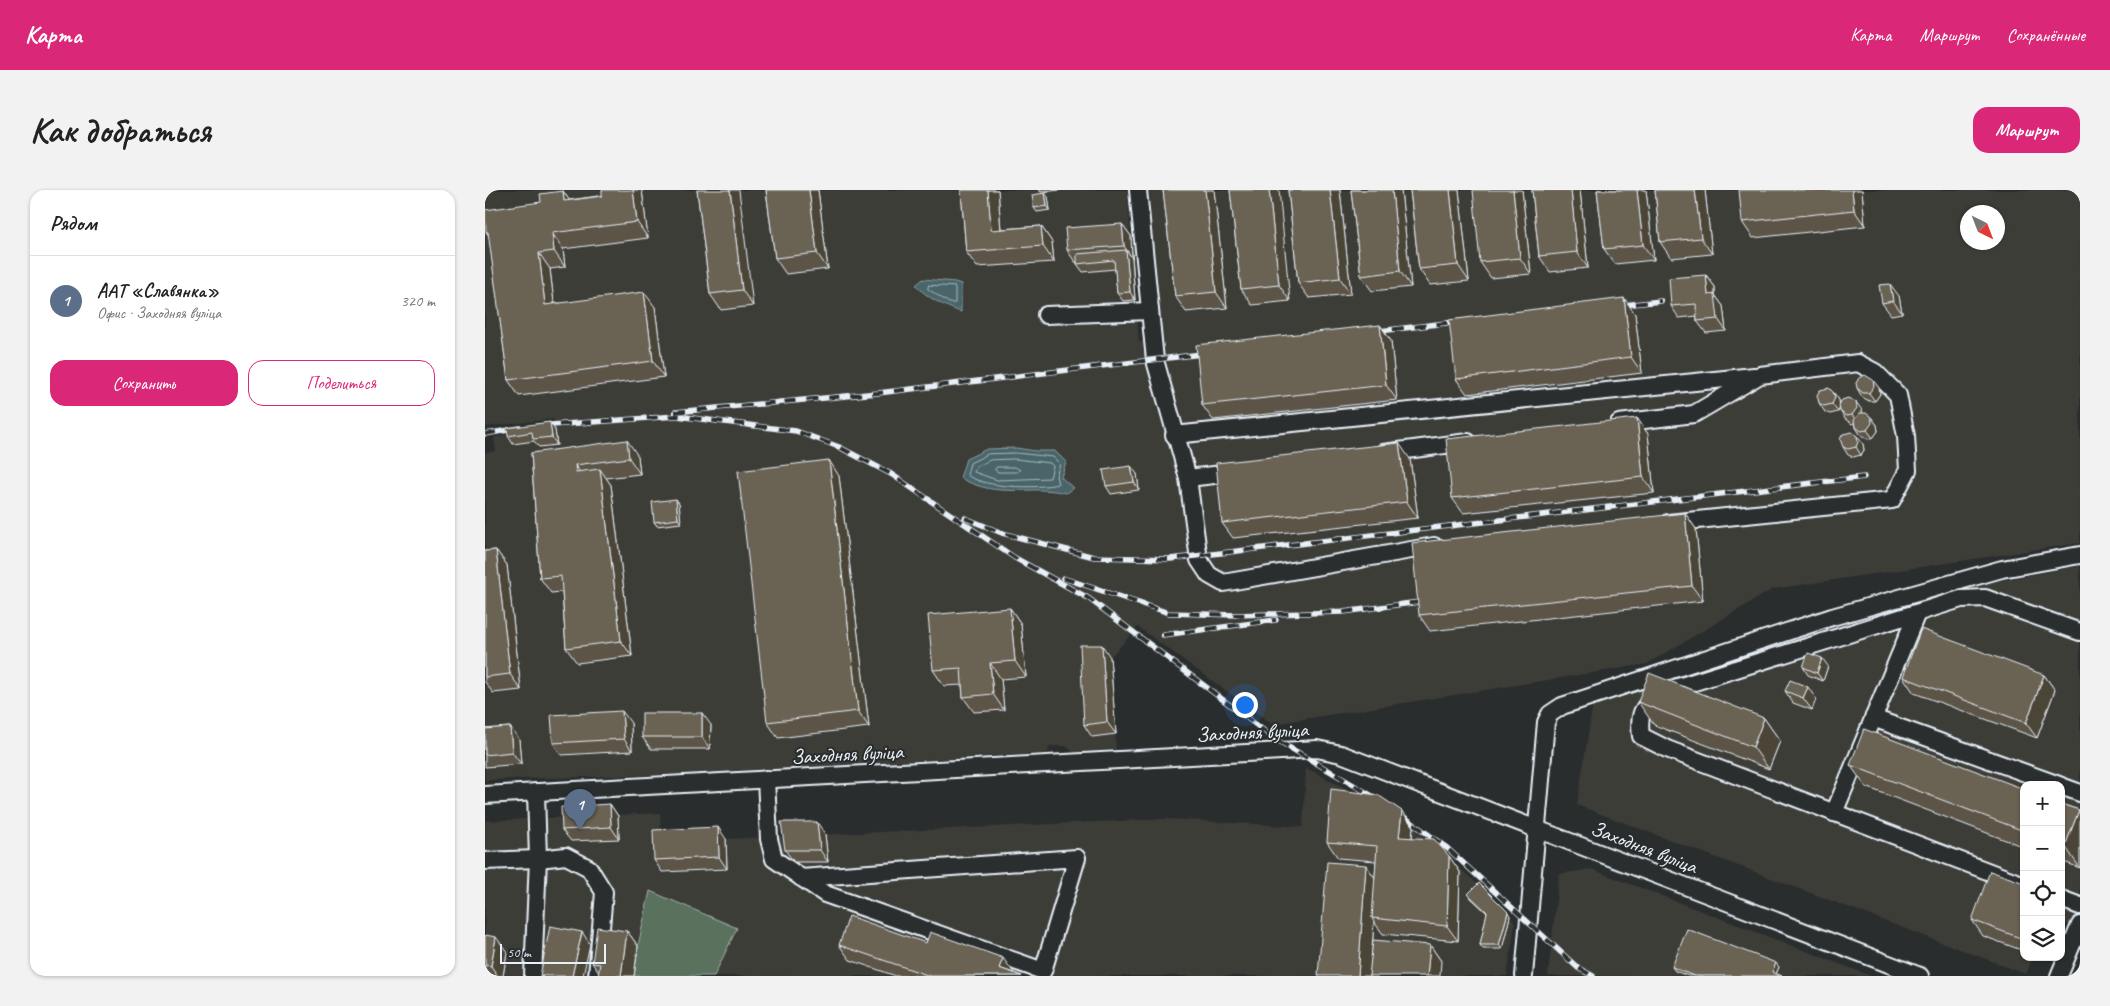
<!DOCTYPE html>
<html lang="ru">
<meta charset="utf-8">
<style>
:root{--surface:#fff;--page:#f2f2f2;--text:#222;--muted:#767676;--line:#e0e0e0;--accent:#db2777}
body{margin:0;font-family:Caveat,sans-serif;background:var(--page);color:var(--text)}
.controls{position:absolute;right:15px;bottom:15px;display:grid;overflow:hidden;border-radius:10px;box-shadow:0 1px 4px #0004}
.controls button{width:45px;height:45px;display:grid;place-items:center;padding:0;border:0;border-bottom:1px solid var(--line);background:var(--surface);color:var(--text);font:25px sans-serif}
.compass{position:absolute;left:1475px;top:15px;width:45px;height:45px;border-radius:50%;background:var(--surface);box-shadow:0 1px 4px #0004;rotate:138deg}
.scale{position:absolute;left:15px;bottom:12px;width:106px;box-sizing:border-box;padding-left:5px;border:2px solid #e8f1f8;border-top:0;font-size:14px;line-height:18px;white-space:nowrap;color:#e8f1f8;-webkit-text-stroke:4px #2a2d2e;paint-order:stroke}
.you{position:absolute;left:759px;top:514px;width:18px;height:18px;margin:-12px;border:4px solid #fff;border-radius:50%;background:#1a73e8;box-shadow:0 0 0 8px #1a73e833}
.badge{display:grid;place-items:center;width:32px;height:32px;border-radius:50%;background:var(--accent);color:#fff;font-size:16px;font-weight:700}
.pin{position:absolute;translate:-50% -41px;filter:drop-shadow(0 1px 2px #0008)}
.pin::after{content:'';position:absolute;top:26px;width:18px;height:15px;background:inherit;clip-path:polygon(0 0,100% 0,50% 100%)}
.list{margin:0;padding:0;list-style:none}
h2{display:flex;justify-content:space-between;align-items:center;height:65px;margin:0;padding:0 20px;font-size:21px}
h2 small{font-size:16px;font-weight:400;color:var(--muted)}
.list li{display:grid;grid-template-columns:32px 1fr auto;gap:15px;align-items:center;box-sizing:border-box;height:90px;padding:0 20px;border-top:1px solid var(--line)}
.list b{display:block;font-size:19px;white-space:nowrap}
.list p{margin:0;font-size:16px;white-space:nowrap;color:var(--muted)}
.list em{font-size:16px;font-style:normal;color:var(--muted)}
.actions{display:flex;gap:10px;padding:15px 20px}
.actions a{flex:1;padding:11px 0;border:1px solid var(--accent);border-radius:15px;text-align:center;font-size:18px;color:var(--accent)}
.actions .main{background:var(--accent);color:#fff}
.icon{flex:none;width:28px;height:28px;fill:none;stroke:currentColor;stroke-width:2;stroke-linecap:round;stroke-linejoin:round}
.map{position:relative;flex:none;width:1595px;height:786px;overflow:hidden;border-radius:15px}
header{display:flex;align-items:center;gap:30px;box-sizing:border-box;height:70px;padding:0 25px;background:var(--accent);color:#fff}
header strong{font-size:24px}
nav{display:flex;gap:28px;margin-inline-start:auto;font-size:18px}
.intro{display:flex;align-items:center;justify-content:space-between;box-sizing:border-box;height:120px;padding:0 30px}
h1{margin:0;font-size:35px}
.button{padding:12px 22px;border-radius:15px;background:var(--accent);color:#fff;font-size:18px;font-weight:700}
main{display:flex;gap:30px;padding:0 30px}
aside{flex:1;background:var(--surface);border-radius:15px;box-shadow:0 1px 4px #0004}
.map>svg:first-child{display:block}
.built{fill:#3e3d39;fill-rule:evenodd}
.green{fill:#5a715d;stroke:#a1b1aa}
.water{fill:#48656b;stroke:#889da3}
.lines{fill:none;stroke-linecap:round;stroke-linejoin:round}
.shore{stroke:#a8b9c0;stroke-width:1}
.minor-casing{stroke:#e8f1f8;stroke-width:20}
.minor{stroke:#2a2d2e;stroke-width:16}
.rail-casing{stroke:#e8f1f8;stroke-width:5.5}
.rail{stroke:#2a2d2e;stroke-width:4;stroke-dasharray:11;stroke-linecap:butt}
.wall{fill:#5c5447;stroke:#e8f1f8}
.shaded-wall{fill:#4b4539;stroke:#e8f1f8}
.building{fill:#6b6252;stroke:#e8f1f8}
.labels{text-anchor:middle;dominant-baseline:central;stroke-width:4;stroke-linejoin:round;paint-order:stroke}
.street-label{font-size:21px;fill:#e8f1f8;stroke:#2a2d2e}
</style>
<header>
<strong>Карта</strong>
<nav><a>Карта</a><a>Маршрут</a><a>Сохранённые</a></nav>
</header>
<div class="intro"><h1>Как добраться</h1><a class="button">Маршрут</a></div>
<main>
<aside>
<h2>Рядом<small></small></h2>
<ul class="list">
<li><span class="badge" style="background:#5c6f8a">1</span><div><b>ААТ «Славянка»</b><p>Офис · Заходняя вуліца</p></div><em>320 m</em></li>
</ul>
<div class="actions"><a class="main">Сохранить</a><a>Поделиться</a></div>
</aside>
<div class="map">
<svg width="1595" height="786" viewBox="0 0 1595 786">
<rect width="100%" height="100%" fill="#2a2d2e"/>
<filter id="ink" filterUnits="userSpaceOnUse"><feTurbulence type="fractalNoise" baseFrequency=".02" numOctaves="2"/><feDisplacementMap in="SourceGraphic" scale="10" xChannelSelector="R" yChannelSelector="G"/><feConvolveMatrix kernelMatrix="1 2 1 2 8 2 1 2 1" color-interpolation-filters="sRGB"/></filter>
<g filter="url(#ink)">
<g class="built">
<path d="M0,0H642L654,152L677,147L664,0H1595V353L1288,399L1162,474L787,534L653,437L625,467L631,559L590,563L581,556H564L563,563L193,584L0,590V263L11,261L9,247L70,240L68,229L0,237ZM1482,22H1512V52H1482Z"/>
<polygon points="1595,376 1595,739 1576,732 1576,595 1539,595 1539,767 1548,767 1541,784 1092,615 1108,514 1375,429 1498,394"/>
<polygon points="821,578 904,621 928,637 996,697 1025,726 1030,733 1022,786 229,786 252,738 165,701 153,756 149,786 0,786 0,631 175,623 176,652 680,629 818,637"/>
<polygon points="1106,679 1386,786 1063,786 1074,684"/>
</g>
<polygon class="green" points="165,701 252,738 229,786 149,786 153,756"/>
<g class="water">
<path d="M438,89L470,92L476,94V122C459,116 442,108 431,95Z"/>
<path d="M531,258L551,261H570L581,272L576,287L588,298L581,303C541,294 516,310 475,288L481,269L502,259Z"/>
</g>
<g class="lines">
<g class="shore">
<polygon points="444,95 470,97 470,113 464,113 443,99"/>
<path d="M531,263L568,267L575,274L571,286L573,294C552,299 499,298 482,285L485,273L503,264Z"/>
<polygon points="530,269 565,273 568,276 565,288 512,290 489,282 491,277 505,270"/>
<polygon points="512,277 530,277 535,280 532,282 513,282 510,280"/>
</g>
<defs>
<g id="minor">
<polyline points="653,0 670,170 703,288 714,370 724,385 738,393 949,356"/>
<polyline points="561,125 665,121"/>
<polyline points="1134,233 1209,224 1275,185 1373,173 1390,182 1413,205 1421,246 1423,280 1407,310 1183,333"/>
<polyline points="689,245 1269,186"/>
<polyline points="898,263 983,252"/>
<polyline points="703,288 755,282"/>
<polyline points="1388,528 1574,595"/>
<polyline points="281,589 284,649 289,669 340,704 558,781 592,668 316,688"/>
<polyline points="1576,596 1595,603"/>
<polyline points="0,605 832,559 856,564 1435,786"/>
<polyline points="1349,623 1432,423"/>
<polyline points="0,671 53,669 81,666 104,678 119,702 112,786"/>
<path d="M1539,695L1182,559L1156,546C1153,524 1157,517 1174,503L1476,409L1500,408L1595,442"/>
<polyline points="1576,709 1595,716"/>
<polyline points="48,786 53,669 51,602"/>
<polyline points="1039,786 1061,532 1065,524 1077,516 1347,427 1517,379 1595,365"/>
<polyline points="1574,786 1595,735"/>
</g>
</defs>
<use href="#minor" class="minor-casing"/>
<use href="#minor" class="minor"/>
<defs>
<g id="rail">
<polyline points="1129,116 1176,111"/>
<polyline points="886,142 978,131"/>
<polyline points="190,222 393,203 725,163"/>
<polyline points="52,236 192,226 311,241 354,257 406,284 530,368 603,408 790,549 896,611"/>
<polyline points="0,244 35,238"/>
<polyline points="480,328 517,343 609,367 685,369 1379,287"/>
<polyline points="578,388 684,423 751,425 858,422 942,411"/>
<polyline points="678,445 791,430"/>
<polyline points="911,621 962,658 1093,778 1108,786"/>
</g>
</defs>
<use href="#rail" class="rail-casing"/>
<use href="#rail" class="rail"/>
</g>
<g class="wall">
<polygon points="157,0 163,48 78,59 80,77 65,79 69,113 170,117 179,187 34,206 23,190 4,46 1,42 78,1 84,10"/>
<polygon points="212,0 268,116 236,120 225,104"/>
<polygon points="281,0 333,0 343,79 301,84 290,68"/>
<polygon points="476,0 513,0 516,39 556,36 567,52 569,72 492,77 481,62"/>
<polygon points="554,0 575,0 556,2"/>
<polygon points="678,0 729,0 742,118 701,122 690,106"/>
<polygon points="745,0 805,111 767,115 756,99"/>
<polygon points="803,0 855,0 866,104 824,108 813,93"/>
<polygon points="866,0 916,0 926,97 887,101 876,86"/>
<polygon points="925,0 974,0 984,91 945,95 934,79"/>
<polygon points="1037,0 1046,84 1006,88 995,72"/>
<polygon points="1047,0 1095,0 1103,78 1065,82 1054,66"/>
<polygon points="1112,0 1161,0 1169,70 1130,74 1119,59"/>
<polygon points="1170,0 1220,0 1227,64 1186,68 1175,52"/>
<polygon points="1377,0 1380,36 1268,48 1257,32"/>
<polygon points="563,7 565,20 552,22 549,18"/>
<polygon points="637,34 646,46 650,110 638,111 632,103 630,79 598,82 592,74 592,72 590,72 582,60"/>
<polygon points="1221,85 1230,97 1230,105 1238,116 1241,141 1221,143 1212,131 1212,126 1194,128 1186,116"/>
<polygon points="1414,106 1417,123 1406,125 1397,113"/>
<polygon points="1139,108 1150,124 1157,183 982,204 971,189"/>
<polygon points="895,135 906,151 912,210 728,230 717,215"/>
<polygon points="1372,198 1394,198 1395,204 1390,211 1384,211 1377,207"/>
<polygon points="1348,202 1354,210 1355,214 1377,220 1377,223 1386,227 1392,235 1393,241 1388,248 1382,249 1375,244 1370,236 1369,233 1367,234 1360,229 1355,221 1354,218 1353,222 1345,224 1340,222 1334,213"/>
<polygon points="1152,228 1163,244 1169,303 978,323 967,308"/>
<polygon points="65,232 70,240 72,255 54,257 49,251 28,254 23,246"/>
<polygon points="1378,254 1379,260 1376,265 1368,267 1363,265 1358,257"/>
<polygon points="46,263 153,266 155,284 121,288 126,295 147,466 92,473 81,458 77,402 66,403 55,388"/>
<polygon points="925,269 933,328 748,348 737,333"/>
<polygon points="652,284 654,300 626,304 621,296"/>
<polygon points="354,286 384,537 293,548 282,532"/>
<polygon points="194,313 196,333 172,336 169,332"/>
<polygon points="1200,323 1211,339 1218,411 945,441 934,425"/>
<polygon points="11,360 22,375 36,500 8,503 0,492 0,361"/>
<polygon points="525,418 536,434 541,487 516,489 519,520 489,522 478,507 477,495 459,496 448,480"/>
<polygon points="625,467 631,544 607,547 599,535"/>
<polygon points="1343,476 1338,491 1323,485 1318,477"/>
<polygon points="1559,485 1570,500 1552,548 1429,503 1418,487"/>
<polygon points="1300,501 1331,509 1327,520 1308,513"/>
<polygon points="1153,512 1279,528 1295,551 1284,579 1169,535"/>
<polygon points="146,533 147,561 76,565 68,553"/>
<polygon points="226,535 225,559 166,559 157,547"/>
<polygon points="25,537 34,549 36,574 0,577 0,539"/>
<polygon points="1365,575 1539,599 1539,657 1381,597"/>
<polygon points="125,614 133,626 134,649 86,651 77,640"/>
<polygon points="1576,614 1594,620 1595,622 1595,678 1576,671"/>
<polygon points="928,637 927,648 964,666 975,682 973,751 898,744 889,732 887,758 945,755 956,771 833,786 890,687 891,671 853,668 842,652"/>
<polygon points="340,644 343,672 309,672 300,660"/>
<polygon points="241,649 242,679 177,682 169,670"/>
<polygon points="1539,693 1539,761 1498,746 1487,730"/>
<polygon points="983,704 1025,726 1017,759 998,759 995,755 1002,723 986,708"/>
<polygon points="142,741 153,756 149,786 113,786 114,783 107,773"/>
<polygon points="0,745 22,762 18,786 0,786"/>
<polygon points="354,755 529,783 537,786 411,786 365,770"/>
<polygon points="1187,777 1294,777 1291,784 1297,786 1203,786 1190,781"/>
</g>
<g class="shaded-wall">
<polygon points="148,0 157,0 163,48 152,32"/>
<polygon points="245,0 254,0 268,116 257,100"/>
<polygon points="324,0 333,0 343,79 332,63"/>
<polygon points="503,0 513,0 517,56 506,40"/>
<polygon points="720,0 729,0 742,118 731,102"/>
<polygon points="784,0 794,0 805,111 794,95"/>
<polygon points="845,0 855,0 866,104 855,88"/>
<polygon points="907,0 916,0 926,97 915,81"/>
<polygon points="965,0 974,0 984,91 973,75"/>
<polygon points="1028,0 1037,0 1046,84 1035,68"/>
<polygon points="1086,0 1095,0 1103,78 1092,62"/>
<polygon points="1152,0 1161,0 1169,70 1158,55"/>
<polygon points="1210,0 1220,0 1227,64 1216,48"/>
<polygon points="1367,0 1377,0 1380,36 1369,20"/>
<polygon points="78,1 89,17 79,11"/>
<polygon points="560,3 563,7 565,20 562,16"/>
<polygon points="637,34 646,46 647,68 639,56"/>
<polygon points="556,36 567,52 569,72 558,56"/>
<polygon points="67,43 78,59 80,77 69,61"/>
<polygon points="641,60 647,68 650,110 645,102"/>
<polygon points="54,63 65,79 71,130 60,115"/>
<polygon points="1221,85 1230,97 1230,105 1238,116 1241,141 1233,129 1223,105"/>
<polygon points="1405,94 1414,106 1417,123 1408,111"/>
<polygon points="159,102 170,117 179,187 168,171"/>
<polygon points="1139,108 1150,124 1157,183 1146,167"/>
<polygon points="895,135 906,151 912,210 901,195"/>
<polygon points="1388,190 1394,198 1395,204 1390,211 1384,203"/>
<polygon points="1348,202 1354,210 1355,217 1353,222 1347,214"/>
<polygon points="1371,212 1377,220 1378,226 1373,233 1367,225"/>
<polygon points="1386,227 1392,235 1393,241 1388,248 1382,240"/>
<polygon points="1152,228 1163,244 1169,303 1158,287"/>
<polygon points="65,232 70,240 72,255 67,247"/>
<polygon points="1372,246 1378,254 1379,260 1376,265 1371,257"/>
<polygon points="142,250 153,266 155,284 144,268"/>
<polygon points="914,253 925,269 933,328 922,312"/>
<polygon points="344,270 354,286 384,537 373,521"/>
<polygon points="90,275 101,291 91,282"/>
<polygon points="646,276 652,284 654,300 649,292"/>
<polygon points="115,279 126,295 147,466 136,451"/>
<polygon points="191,309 194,313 196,333 193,329"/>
<polygon points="1200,323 1211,339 1218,411 1207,396"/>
<polygon points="11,360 22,375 36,500 25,484"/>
<polygon points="525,418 536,434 541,487 530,471"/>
<polygon points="617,455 625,467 631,544 622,532"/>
<polygon points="1337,468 1343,476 1338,491 1332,483"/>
<polygon points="505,473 516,489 519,520 508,504"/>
<polygon points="1559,485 1570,500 1552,548 1541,533"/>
<polygon points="1323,497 1331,509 1327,520 1318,508"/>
<polygon points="137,521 146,533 147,561 139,549"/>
<polygon points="217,523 226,535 225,559 217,547"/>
<polygon points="1279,528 1295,551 1284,579 1268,557"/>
<polygon points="25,537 34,549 36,574 27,562"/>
<polygon points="125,614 133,626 134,649 126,637"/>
<polygon points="1594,620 1595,622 1595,678 1580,656"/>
<polygon points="917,621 928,637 925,663 914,647"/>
<polygon points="332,632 340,644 343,672 335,660"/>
<polygon points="233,637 241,649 242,679 234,667"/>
<polygon points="964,666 975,682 973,751 962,736"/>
<polygon points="881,675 892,691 887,728 889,732 885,786 873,786"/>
<polygon points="1023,722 1025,726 1017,759 1014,755"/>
<polygon points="142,741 153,756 149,786 136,786"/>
<polygon points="97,742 105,754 98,786 87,786"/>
<polygon points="11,747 22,762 18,786 13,786 6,776"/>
<polygon points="945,755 956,771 955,786 942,786"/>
<polygon points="518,768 529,783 514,778"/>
<polygon points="1291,773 1294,777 1290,786 1287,782"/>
</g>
<g class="building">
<polygon points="117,0 148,0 152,32 67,43 69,61 54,63 60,115 159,102 168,171 23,190 3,42 1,42 0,20 56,12 55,4 78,1 79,11 117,6"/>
<polygon points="212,0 245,0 257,100 225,104"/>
<polygon points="281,0 324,0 332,63 290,68"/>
<polygon points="476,0 503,0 506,40 556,36 558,56 481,62"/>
<polygon points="678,0 720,0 731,102 690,106"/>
<polygon points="745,0 784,0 794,95 756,99"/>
<polygon points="803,0 845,0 855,88 813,93"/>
<polygon points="866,0 907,0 915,81 876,86"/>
<polygon points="925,0 965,0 973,75 934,79"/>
<polygon points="988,0 1028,0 1035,68 995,72"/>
<polygon points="1047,0 1086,0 1092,62 1054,66"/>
<polygon points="1112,0 1152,0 1158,55 1119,59"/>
<polygon points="1170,0 1210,0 1216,48 1175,52"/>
<polygon points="1254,0 1367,0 1369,20 1257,32"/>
<polygon points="560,3 562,16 549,18 547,5"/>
<polygon points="637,34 639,56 582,60 580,38"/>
<polygon points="641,60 645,102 632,103 629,70 592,74 592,64"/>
<polygon points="1221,85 1223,105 1230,104 1233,129 1212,131 1211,114 1186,116 1184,88"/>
<polygon points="1405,94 1408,111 1397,113 1394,95"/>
<polygon points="1139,108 1146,167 971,189 964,130"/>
<polygon points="895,135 901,195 717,215 711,155"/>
<polygon points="1380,185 1388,190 1389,196 1384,203 1378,203 1372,198 1371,193 1374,188"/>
<polygon points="1344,198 1348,202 1350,208 1347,214 1339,216 1334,213 1332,205 1335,200"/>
<polygon points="1363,208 1371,212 1372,218 1367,225 1361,226 1355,221 1354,215 1357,210"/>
<polygon points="1375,223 1381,223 1386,227 1387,233 1382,240 1376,241 1370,236 1369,230"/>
<polygon points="1152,228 1158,287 967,308 961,249"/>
<polygon points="65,232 67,247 48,249 47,242 23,246 22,238"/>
<polygon points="1367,242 1372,246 1373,252 1371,257 1363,259 1358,257 1355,249 1358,244"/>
<polygon points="142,250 144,268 90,275 91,282 115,279 136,451 81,458 76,386 55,388 46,263"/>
<polygon points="914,253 922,312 737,333 731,273"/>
<polygon points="344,270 373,521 282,532 253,281"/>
<polygon points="646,276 649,292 621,296 618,280"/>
<polygon points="191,309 193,329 169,332 167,312"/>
<polygon points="1200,323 1207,396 934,425 927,353"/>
<polygon points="11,360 25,484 0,487 0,361"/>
<polygon points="525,418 530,471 505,473 508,504 478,507 476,478 448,480 443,425"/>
<polygon points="1436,439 1559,485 1541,533 1418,487"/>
<polygon points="595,455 617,455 622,532 599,535"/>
<polygon points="1323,463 1337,468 1332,483 1318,477"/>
<polygon points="1164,483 1279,528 1268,557 1153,512"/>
<polygon points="1305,490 1323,497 1318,508 1300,501"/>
<polygon points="137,521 139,549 68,553 66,525"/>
<rect x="157" y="523" width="60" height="24"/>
<polygon points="25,537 27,562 0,565 0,539"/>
<polygon points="1379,539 1539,599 1539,641 1365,575"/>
<polygon points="846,599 893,605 917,621 914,647 949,649 964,666 962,736 887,728 892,656 842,652"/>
<polygon points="125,614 126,637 77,640 76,617"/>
<polygon points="1576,614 1594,620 1580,656 1576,655"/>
<polygon points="296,632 332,632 335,660 300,660"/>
<polygon points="233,637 234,667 169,670 168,640"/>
<polygon points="842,672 881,675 873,786 833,786"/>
<polygon points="1505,681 1539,693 1539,747 1538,749 1487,730"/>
<polygon points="994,693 1023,722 1014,755 995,755 1002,722 983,704"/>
<polygon points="364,726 441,753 445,742 518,768 514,778 537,786 445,786 354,755"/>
<polygon points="65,736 97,742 87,786 55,786"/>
<polygon points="112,737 142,741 136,786 113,786 115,774 107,773"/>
<polygon points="1202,739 1291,773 1287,782 1297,786 1210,786 1187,777"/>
<polygon points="0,745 11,747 6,776 0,775"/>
<polygon points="888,750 945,755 942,786 884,786"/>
</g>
</g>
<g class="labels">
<g class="street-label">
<text transform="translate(767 542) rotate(-3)">Заходняя вуліца</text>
<text transform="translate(362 564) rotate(-3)">Заходняя вуліца</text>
<text transform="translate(1159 657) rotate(21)">Заходняя вуліца</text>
</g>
</g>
</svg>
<div class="controls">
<button>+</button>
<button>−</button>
<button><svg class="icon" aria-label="locate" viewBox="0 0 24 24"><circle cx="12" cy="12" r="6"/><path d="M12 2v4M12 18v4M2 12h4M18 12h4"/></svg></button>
<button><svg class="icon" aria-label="layers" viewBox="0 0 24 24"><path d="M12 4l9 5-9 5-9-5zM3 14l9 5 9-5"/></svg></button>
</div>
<svg class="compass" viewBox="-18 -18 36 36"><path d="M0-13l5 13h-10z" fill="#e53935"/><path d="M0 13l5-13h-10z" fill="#767676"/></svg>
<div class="scale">50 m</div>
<div class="you"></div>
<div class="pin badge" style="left:95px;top:640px;background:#5c6f8a">1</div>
</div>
</main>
